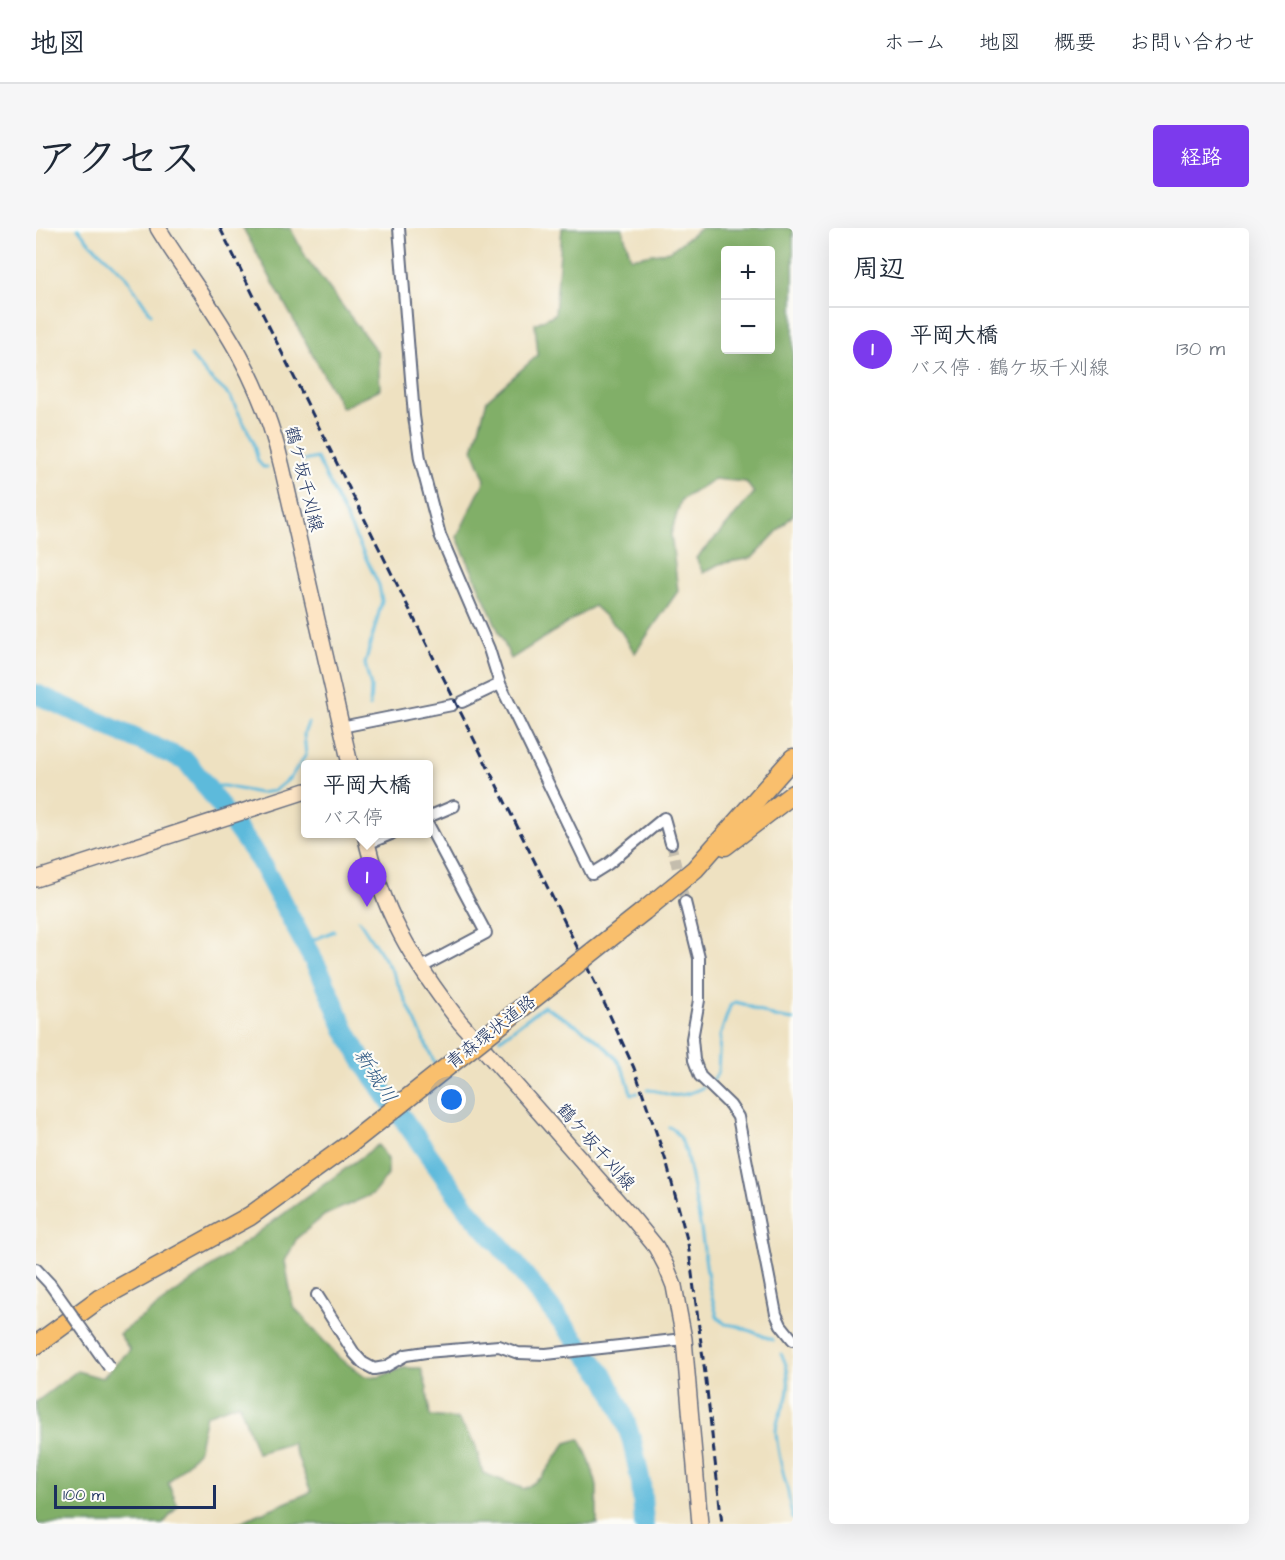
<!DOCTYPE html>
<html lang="ja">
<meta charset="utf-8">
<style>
:root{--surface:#fff;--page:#f6f6f7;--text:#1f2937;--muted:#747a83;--line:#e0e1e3;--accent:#7c3aed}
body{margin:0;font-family:"Architects Daughter","Klee One",sans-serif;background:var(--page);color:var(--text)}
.controls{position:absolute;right:18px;top:18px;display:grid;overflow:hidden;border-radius:6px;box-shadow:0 6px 24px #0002}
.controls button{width:54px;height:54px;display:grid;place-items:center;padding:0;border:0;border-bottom:2px solid var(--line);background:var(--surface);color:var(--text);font:30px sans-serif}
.scale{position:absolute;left:18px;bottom:15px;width:162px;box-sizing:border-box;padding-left:6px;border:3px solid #1b2f5e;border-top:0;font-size:16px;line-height:21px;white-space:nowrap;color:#1b2f5e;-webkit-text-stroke:4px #fdfcf7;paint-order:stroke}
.you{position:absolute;left:416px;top:872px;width:21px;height:21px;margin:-15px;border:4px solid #fff;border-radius:50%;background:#1a73e8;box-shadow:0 0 0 9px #1a73e833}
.badge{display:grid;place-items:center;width:39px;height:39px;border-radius:50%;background:var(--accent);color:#fff;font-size:20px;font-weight:700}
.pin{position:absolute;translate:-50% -50px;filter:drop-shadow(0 2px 3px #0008)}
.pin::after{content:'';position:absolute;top:32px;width:21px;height:18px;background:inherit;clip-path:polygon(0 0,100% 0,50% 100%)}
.popup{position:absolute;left:265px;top:532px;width:132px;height:78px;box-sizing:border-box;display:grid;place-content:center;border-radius:6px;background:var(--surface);filter:drop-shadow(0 2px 4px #0005);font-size:20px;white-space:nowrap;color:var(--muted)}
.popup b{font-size:22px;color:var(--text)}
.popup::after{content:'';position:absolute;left:50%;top:100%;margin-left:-12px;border:12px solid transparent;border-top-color:var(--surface)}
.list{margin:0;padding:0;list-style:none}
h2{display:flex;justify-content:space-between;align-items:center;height:78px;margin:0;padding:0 24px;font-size:26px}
h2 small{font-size:20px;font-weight:400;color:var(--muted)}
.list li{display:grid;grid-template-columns:39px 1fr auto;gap:18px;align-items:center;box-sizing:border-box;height:84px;padding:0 24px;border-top:2px solid var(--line)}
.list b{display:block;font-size:22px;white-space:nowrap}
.list p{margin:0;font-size:20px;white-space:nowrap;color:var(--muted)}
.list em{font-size:20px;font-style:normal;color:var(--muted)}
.map{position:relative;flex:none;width:757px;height:1296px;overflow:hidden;border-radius:6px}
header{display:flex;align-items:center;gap:36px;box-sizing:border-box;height:84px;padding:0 30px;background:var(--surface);border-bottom:2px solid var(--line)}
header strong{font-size:28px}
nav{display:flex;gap:33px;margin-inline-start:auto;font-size:21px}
.intro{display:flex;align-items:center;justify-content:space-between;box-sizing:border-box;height:144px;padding:0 36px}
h1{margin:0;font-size:42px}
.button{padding:15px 27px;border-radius:6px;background:var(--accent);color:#fff;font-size:21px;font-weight:700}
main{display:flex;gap:36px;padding:0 36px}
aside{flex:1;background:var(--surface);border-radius:6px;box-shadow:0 6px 24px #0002}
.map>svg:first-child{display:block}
.forest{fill:#81af68;stroke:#4e6f63;stroke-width:1.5;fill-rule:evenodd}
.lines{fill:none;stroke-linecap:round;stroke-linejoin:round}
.stream{stroke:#5dbadb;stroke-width:3}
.river{stroke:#5dbadb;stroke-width:20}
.street-tunnel{stroke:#c4bdad;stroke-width:10;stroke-dasharray:10 5;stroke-linecap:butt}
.street-casing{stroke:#656d81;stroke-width:14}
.secondary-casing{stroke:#656d81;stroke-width:18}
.highway-casing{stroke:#656d81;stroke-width:21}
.street{stroke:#fff;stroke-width:10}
.secondary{stroke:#fde5c5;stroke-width:15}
.highway{stroke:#f9bf6d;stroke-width:18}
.rail{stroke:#1b2f5e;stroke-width:3;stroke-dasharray:9 4.5;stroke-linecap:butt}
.street-bridge-casing{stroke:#656d81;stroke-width:14;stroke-linecap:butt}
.highway-bridge-casing{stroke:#656d81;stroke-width:21;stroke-linecap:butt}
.street-bridge{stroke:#fff;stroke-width:10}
.highway-bridge{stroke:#f9bf6d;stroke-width:18}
.labels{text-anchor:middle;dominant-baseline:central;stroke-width:4.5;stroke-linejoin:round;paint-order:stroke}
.street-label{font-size:18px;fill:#1b2f5e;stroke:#fdfcf7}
.water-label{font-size:20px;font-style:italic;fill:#2f5984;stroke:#fdfcf7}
</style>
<header>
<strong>地図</strong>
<nav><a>ホーム</a><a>地図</a><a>概要</a><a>お問い合わせ</a></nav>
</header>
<div class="intro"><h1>アクセス</h1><a class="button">経路</a></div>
<main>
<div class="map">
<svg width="757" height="1296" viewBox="0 0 757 1296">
<rect width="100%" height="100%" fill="#fdfcf7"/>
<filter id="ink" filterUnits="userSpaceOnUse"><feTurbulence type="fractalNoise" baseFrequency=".0167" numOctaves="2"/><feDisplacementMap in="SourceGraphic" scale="12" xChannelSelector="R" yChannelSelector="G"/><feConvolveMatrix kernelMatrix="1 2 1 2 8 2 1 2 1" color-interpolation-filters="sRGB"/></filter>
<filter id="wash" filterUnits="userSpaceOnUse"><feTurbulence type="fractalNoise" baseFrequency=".008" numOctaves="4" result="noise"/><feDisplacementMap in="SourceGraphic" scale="24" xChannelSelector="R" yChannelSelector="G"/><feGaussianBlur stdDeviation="1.35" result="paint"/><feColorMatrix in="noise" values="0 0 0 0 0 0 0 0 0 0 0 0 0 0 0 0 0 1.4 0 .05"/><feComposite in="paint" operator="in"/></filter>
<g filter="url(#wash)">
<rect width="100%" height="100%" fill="#eee1c1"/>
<g class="forest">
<polygon points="207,0 254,0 271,31 342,125 344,161 306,180"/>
<path d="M526,0H586L595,30L634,23L665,0H757V287L716,330L683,336L667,345L660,330L684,305L718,265L710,254L678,251L645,272L635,306L642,363L599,425L584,402L558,378L475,431L421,309L449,252L437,222L451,172L502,127L499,96L519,86ZM734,22V122H690V22Z"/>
<polygon points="342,917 352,931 352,947 337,966 289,987 261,1010 249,1033 257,1078 302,1129 328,1148 343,1149 367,1140 385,1140 391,1161 394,1188 422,1191 439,1216 447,1245 488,1261 506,1249 530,1215 544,1211 553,1231 561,1257 561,1296 199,1296 275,1264 256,1215 221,1225 203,1175 170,1187 162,1224 132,1255 142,1278 127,1296 0,1296 0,1174 41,1143 66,1150 94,1122 83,1106"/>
</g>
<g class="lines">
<g class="stream">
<polyline points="42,0 52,13 89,47 115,86"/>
<polyline points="155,128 171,147 194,168 217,213 222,233 227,239 231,239"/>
<polyline points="267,233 281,230 343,357 346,373 329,436 335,459 334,479"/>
<polyline points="170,558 188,558 223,565 238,563 254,550 270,527 268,506 272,495"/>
<polyline points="323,692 357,745 400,838"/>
<polyline points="268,716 298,703"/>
<path d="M464,811L508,778C530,791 562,808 578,828C581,832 586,839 588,844C592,851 592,859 596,866L602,865"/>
<polyline points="675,853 678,851 682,844 684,808 694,778 699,774 707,776 739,789 757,792"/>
<path d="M611,862C621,861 626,866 635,867C646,869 658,864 668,859"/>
<polyline points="633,899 637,901 644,909 650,924 665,1001 673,1058 681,1088 689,1096 702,1098 737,1112"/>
<path d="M745,1126C753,1138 754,1159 750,1172C746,1183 740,1191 740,1203C741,1224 747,1244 752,1264C754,1273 754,1283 757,1291"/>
</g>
<polyline class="river" points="0,466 150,533 170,558 224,633 288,752 309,801 326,832 347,863 430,979 474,1029 569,1149 586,1184 596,1213 605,1255 608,1296"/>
</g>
</g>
<g filter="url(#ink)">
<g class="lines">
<polyline class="street-tunnel" points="635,615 649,674"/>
<defs>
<g id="street">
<polyline points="363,0 378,188 384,231 404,307 453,421 464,456 556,646 572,636 628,590 635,615"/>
<polyline points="426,474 464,456"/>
<polyline points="305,499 416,477"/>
<polyline points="392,589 418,578"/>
<polyline points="331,616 355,606"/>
<polyline points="649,674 663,730 663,772 656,811 658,832 664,848 694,877 702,889 740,1086 745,1097 757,1112"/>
<polyline points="384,740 450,705 392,596"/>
<polyline points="0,1041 14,1056"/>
<polyline points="281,1067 318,1125 327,1135 338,1141 349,1139 370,1127 390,1124 463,1118 482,1125 510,1126 648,1111"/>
</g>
<g id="secondary">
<path d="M122,0C148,43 180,83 204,128C223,163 237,200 246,239L314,536"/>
<path d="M329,606C346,683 376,733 424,794L598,992L620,1019L630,1038L638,1058L648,1111L664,1296"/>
<polyline points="0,651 270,563"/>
</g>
<g id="highway">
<polyline points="689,618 757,566"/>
<polyline points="608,683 659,641 757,530"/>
<polyline points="0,1117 63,1071 214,988 315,915"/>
</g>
</defs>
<use href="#street" class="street-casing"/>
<use href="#secondary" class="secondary-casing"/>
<use href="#highway" class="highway-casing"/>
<use href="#street" class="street"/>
<use href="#secondary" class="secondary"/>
<use href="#highway" class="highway"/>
<polyline class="rail" points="184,0 559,755 598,840 630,933 652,1015 670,1153 686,1296"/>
<defs>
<polyline id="street-bridge" points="14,1056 73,1139"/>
<polyline id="highway-bridge" points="315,915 608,683"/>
</defs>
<use href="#street-bridge" class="street-bridge-casing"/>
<use href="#highway-bridge" class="highway-bridge-casing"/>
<use href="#street-bridge" class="street-bridge"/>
<use href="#highway-bridge" class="highway-bridge"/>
</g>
</g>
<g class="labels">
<g class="street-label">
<text transform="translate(268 251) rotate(76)">鶴ケ坂千刈線</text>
<text transform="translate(455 804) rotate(-38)">青森環状道路</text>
<text transform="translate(560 919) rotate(49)">鶴ケ坂千刈線</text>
</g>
<g class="water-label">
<text transform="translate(339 848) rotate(57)">新城川</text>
</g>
</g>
</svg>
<div class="controls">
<button>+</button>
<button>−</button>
</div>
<div class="scale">100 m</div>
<div class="you"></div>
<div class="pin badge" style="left:331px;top:679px">1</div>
<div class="popup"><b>平岡大橋</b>バス停</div>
</div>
<aside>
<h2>周辺<small></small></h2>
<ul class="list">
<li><span class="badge">1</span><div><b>平岡大橋</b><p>バス停 · 鶴ケ坂千刈線</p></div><em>130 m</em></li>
</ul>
</aside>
</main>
